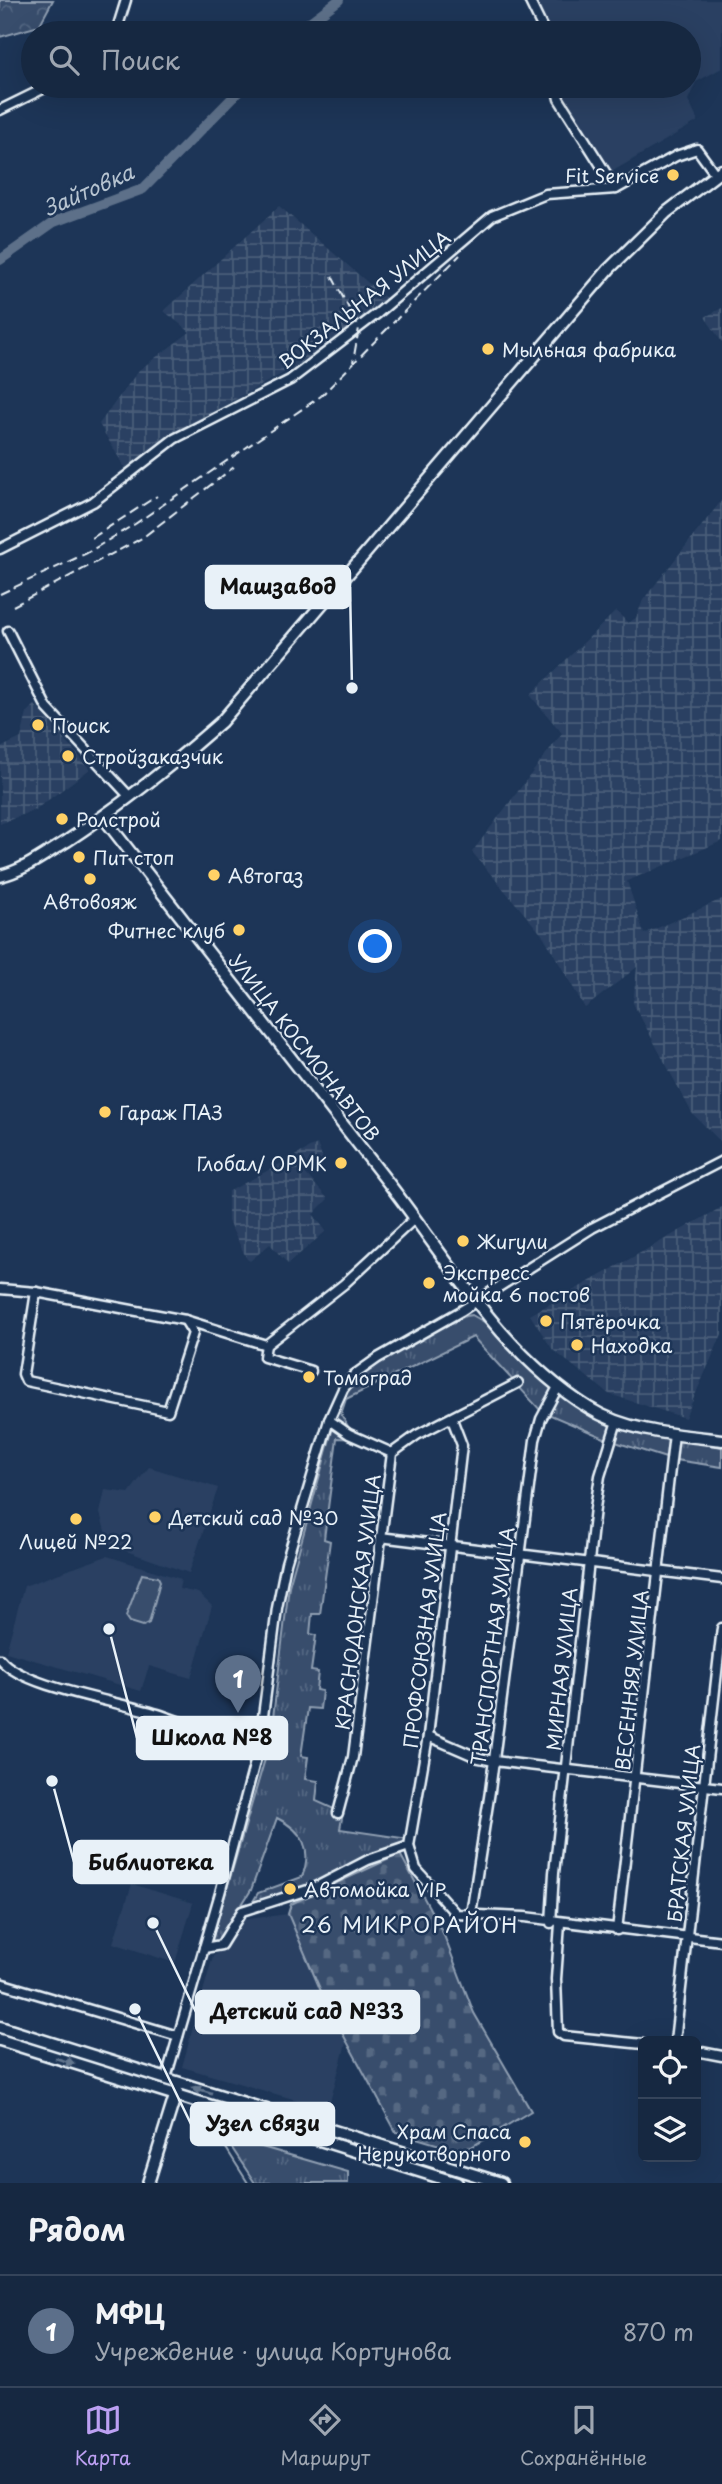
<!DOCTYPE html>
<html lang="ru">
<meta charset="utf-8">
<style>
:root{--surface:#162841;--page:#1f3048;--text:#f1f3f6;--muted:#9ea6b1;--line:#35445a;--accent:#bca0f2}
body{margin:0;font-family:"Playpen Sans",sans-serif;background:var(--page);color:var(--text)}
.controls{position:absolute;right:21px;bottom:21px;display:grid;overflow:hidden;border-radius:10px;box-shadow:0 7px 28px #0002}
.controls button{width:63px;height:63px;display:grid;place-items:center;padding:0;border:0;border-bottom:2px solid var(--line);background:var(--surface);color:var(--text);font:35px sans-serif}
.you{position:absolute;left:376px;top:947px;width:24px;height:24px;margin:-18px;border:5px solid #fff;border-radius:50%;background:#1a73e8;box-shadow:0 0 0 10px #1a73e833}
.badge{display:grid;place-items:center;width:46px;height:46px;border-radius:50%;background:var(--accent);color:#fff;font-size:23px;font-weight:700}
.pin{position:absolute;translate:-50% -58px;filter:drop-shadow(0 2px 4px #0008)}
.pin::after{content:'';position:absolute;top:37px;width:24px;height:21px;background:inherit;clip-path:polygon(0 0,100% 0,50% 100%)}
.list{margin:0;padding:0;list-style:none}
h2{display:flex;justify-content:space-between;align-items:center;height:91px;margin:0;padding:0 28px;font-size:30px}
h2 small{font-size:23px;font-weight:400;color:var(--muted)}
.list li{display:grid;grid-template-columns:46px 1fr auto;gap:21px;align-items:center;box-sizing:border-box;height:112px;padding:0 28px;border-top:2px solid var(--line)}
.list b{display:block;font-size:26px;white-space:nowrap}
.list p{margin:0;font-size:23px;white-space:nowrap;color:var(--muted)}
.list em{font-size:23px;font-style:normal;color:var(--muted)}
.icon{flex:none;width:38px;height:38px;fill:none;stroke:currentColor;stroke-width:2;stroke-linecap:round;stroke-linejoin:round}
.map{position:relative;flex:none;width:722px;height:2183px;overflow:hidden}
.search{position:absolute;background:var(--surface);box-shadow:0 7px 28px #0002;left:21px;right:21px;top:21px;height:77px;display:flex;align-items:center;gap:18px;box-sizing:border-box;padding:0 24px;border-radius:38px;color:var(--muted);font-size:26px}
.sheet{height:203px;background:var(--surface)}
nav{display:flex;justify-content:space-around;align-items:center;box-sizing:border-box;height:98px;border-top:2px solid var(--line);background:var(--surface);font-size:19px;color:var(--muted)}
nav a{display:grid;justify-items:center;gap:4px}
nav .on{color:var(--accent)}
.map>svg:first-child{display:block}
.built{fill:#2a4162}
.industrial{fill:url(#industrial-grid)}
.grass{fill:url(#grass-tufts);stroke:#909fb2;stroke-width:2}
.forest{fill:url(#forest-crowns);stroke:#909fb2;stroke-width:2}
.cemetery{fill:url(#cemetery-stones);stroke:#909fb2;stroke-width:2}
.garden{fill:#374d6c;stroke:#909fb2;stroke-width:2}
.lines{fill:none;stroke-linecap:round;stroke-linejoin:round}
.stream{stroke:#95a4b5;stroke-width:2}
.river{stroke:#5d7089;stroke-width:10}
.minor-casing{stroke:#e8f1f8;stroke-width:13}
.major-casing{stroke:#e8f1f8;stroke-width:15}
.minor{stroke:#1d3557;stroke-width:8}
.major{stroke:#1d3557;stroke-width:10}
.rail{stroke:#e8f1f8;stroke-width:2;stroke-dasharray:10 5;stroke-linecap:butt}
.oneway{fill:#64778f}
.poi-dot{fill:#ffd166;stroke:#1d3557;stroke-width:2.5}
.labels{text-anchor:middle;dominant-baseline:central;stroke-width:5;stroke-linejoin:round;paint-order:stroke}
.poi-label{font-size:19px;fill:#e8f1f8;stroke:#1d3557;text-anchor:start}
.street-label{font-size:19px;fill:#e8f1f8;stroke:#1d3557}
.water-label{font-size:21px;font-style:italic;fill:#b7c4d1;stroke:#1d3557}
.neighbourhood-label{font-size:21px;letter-spacing:2px;fill:#e8f1f8;stroke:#1d3557}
.leader{fill:none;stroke:#e8f1f8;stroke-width:2.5}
.callout-dot{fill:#e8f1f8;stroke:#1d3557;stroke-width:2.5}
.callout{fill:#e8f1f8;stroke:#e8f1f8;stroke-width:2.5}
.callout-label{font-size:21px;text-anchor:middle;font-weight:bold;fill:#111}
</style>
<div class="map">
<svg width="722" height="2183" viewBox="0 0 722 2183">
<defs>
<pattern id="industrial-grid" width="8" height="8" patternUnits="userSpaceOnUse" patternTransform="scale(1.75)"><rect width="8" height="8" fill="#2a4162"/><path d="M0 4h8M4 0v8" fill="none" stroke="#495d79"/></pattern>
<pattern id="grass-tufts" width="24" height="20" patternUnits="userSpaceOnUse" patternTransform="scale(1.75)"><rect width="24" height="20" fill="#374d6c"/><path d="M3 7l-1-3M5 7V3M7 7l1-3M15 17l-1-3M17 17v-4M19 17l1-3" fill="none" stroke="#546782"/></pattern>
<pattern id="forest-crowns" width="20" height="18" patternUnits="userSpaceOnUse" patternTransform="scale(1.75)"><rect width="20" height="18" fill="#374d6c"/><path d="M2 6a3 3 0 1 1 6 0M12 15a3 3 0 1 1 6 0" fill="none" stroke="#546782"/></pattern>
<pattern id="cemetery-stones" width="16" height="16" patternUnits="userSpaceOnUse" patternTransform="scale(1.75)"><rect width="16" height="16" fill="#374d6c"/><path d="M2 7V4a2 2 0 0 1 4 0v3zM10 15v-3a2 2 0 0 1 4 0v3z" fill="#546782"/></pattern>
</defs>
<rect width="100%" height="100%" fill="#1d3557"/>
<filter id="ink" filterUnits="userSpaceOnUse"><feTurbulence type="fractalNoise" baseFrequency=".0143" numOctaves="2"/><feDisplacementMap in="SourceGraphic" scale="14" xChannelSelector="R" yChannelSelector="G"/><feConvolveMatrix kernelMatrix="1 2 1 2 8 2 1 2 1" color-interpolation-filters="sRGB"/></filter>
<g filter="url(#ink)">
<g class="built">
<polygon points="533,0 722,0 722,68 696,82 688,100 698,121 608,174 561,92 561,86 689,86 689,33 548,33"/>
<polygon points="149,1467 218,1488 189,1573 109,1545 100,1513 105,1490 129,1493"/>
<polygon points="107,1556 181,1579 179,1589 198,1593 212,1606 191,1678 149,1666 141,1691 6,1652 24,1586"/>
<polygon points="132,1884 193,1903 175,1963 113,1943"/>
<polygon points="288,1914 326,2002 347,2040 328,2109 182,2067 213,1956 224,1947 240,1920"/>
</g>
<g class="industrial">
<polygon points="279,206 388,300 315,356 210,413 125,468 99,424 139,370 190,332 164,311"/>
<polygon points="722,308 722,342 705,317"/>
<polygon points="722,500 722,841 627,881 644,934 722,899 722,1143 692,1113 633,1003 637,967 585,1008 544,937 472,852 562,733 530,695 616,611 628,623 636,618 643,600"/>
<polygon points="35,705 90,769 36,809 0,824 0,748 21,738 27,713"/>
<polygon points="317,1144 323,1159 304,1172 328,1199 313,1214 326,1231 288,1264 270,1244 250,1261 247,1259 228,1221 228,1192"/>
<polygon points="722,1207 722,1334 685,1418 609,1394 553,1350 530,1315"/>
</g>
<g class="grass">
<path d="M472,1315L493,1327L562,1394L658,1436L722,1447V1467L669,1459L609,1440L541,1411L473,1337L346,1399L341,1414L355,1439L337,1438L324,1539L330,1541L320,1614H312L310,1634L316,1635L311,1671L318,1672L316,1690L322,1691L320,1709L308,1708L301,1756L308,1757L305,1779L318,1781L316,1801L343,1813L340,1829L409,1839L408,1844L367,1856L314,1885L251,1905L258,1893L302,1877C313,1849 303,1831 277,1818L251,1890L219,1941L214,1943L212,1939L270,1742L289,1586L341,1399C368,1358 422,1339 465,1316Z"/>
<polygon points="224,2136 348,2172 348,2183 255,2183"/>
</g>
<polygon class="forest" points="0,0 53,0 39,26 0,37"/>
<polygon class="cemetery" points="400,1854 443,1933 474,2013 531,2111 463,2152 396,2132 326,2003 288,1914 291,1904"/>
<polygon class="garden" points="142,1574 158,1577 160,1581 149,1623 143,1626 130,1622 126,1616"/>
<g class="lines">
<polyline class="stream" points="219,2137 248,2183"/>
<g class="river">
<polyline points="295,33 339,0"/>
<polyline points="0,260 54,222 143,189 244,86"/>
</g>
<defs>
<g id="minor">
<polyline points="529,0 545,33"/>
<polyline points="113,33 117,29 126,0"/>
<polyline points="556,86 559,99 616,189"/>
<polyline points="0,110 49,86"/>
<polyline points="0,549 93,502 174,439 290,380 378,313 492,216 546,194 616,189 676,156 697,149 716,175"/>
<polyline points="8,631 47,708 130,797"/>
<polyline points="0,1289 36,1292 185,1320 266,1345 344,1284 415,1218"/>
<polyline points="36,1292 23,1374 26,1381 168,1411 193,1333 185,1320"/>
<polyline points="266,1345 264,1357 311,1371"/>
<polyline points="329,1420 349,1434 392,1453"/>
<polyline points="380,1537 722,1579"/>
<path d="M0,1659C23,1688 123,1702 161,1715C194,1727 225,1738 259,1747"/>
<polyline points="428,1736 479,1758 494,1761 722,1788"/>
<polyline points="338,1813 353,1757 392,1453 417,1435 518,1383"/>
<polyline points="409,1846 428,1736 462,1445 452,1419"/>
<polyline points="471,1914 490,1791 535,1440 541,1419 558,1387"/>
<polyline points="551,1923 554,1873 595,1508 600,1476 617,1421"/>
<polyline points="560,1924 556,1979 558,2032 564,2036 643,2044"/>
<polyline points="617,1930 674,1434"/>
<polyline points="204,1948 221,1945 242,1911 314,1888 368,1860 409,1846 416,1869 456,1914 525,1917 722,1941"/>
<polyline points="0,1983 178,2036"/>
<polyline points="675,2041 722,1628"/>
<polyline points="696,2051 722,2056"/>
<polyline points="166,2078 220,1893 259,1747 277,1608 286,1563 329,1420 343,1389 354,1375 378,1358 461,1311 592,1228 722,1161"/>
</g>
<g id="major">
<path d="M103,817C199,939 294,1062 390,1185C451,1264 502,1354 589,1408C627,1432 679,1435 722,1440"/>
<path d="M0,876C25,870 45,854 67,841C122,805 172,765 221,722L609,269L667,212L722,170"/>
<polyline points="0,2027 501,2183"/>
<polyline points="0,2040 457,2183"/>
<polyline points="148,2183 177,2090"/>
</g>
</defs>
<use href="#minor" class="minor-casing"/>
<use href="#major" class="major-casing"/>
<use href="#minor" class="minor"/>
<use href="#major" class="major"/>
<g class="rail">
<polyline points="332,276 359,328 353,362"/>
<polyline points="92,538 157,496"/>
<polyline points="0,594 87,553 135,524 321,396 460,255"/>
<polyline points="13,606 142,538 234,467"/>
</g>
</g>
<defs><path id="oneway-solid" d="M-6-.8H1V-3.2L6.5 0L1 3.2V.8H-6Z" transform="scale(1.75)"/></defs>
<g class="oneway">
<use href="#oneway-solid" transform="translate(65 2061) rotate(17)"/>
<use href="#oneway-solid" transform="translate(202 2090) rotate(-163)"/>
</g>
</g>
<g class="poi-dot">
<circle cx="673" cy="175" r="7"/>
<circle cx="488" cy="349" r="7"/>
<circle cx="38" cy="725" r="7"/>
<circle cx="68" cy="756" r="7"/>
<circle cx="62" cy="819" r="7"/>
<circle cx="79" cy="857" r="7"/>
<circle cx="214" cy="875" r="7"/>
<circle cx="90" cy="879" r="7"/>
<circle cx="239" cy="930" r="7"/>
<circle cx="105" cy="1112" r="7"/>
<circle cx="341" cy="1163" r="7"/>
<circle cx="463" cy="1241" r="7"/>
<circle cx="429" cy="1283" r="7"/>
<circle cx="546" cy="1321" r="7"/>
<circle cx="577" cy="1345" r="7"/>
<circle cx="309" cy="1377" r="7"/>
<circle cx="155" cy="1517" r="7"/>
<circle cx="76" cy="1519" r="7"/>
<circle cx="290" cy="1889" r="7"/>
<circle cx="525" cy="2142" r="7"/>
</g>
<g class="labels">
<g class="poi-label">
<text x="659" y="175" text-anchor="end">Fit Service</text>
<text x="502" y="349">Мыльная фабрика</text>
<text x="52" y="725">Поиск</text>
<text x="82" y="756">Стройзаказчик</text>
<text x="76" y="819">Ролстрой</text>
<text x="93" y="857">Пит стоп</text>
<text x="228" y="875">Автогаз</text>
<text x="90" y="901" text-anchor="middle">Автовояж</text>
<text x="225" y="930" text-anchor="end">Фитнес клуб</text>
<text x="119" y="1112">Гараж ПАЗ</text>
<text x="327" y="1163" text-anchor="end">Глобал/ ОРМК</text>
<text x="477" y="1241">Жигули</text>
<text x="443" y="1272">Экспресс<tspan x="443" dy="22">мойка 6 постов</tspan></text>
<text x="560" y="1321">Пятёрочка</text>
<text x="591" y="1345">Находка</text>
<text x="323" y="1377">Томоград</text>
<text x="169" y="1517">Детский сад №30</text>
<text x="76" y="1541" text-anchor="middle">Лицей №22</text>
<text x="304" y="1889">Автомойка VIP</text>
<text x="511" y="2131" text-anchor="end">Храм Спаса<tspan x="511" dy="22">Нерукотворного</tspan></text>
</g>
<g class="street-label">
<text transform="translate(364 299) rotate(-38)">ВОКЗАЛЬНАЯ УЛИЦА</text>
<text transform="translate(305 1047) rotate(52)">УЛИЦА КОСМОНАВТОВ</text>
<text transform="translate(357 1602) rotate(-83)">КРАСНОДОНСКАЯ УЛИЦА</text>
<text transform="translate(424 1630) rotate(-83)">ПРОФСОЮЗНАЯ УЛИЦА</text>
<text transform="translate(492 1646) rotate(-83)">ТРАНСПОРТНАЯ УЛИЦА</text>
<text transform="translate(561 1669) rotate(-84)">МИРНАЯ УЛИЦА</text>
<text transform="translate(631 1680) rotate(-84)">ВЕСЕННЯЯ УЛИЦА</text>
<text transform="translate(683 1833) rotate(-84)">БРАТСКАЯ УЛИЦА</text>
</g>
<g class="water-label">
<text transform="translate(88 189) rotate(-24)">Зайтовка</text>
</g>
<g class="neighbourhood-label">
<text x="410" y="1924">26 МИКРОРАЙОН</text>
</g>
</g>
<path class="leader" d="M352 688L350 587M109 1629L137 1738M52 1781L74 1862M153 1923L196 2012M135 2009L191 2124"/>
<g class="callout-dot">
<circle cx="352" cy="688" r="7"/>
<circle cx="109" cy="1629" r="7"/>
<circle cx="52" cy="1781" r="7"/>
<circle cx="153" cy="1923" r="7"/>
<circle cx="135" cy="2009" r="7"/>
</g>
<g class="callout">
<rect x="206" y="566" width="144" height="42" rx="7"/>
<rect x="137" y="1717" width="150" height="42" rx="7"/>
<rect x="74" y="1841" width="154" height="42" rx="7"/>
<rect x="196" y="1991" width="223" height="42" rx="7"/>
<rect x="191" y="2103" width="143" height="42" rx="7"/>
</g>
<g class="callout-label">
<text x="278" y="594">Машзавод</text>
<text x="212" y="1745">Школа №8</text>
<text x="151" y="1870">Библиотека</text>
<text x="307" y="2019">Детский сад №33</text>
<text x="263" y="2131">Узел связи</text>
</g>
</svg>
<div class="controls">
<button><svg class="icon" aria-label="locate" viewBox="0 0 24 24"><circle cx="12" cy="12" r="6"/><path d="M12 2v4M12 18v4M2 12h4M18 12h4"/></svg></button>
<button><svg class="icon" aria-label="layers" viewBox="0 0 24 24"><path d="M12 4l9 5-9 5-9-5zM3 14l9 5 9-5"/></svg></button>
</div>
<div class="you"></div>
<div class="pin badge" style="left:238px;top:1713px;background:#5c6f8a">1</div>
<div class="search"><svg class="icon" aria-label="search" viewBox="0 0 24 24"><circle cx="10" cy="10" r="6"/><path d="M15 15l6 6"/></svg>Поиск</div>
</div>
<section class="sheet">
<h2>Рядом<small></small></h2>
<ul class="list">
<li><span class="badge" style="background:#5c6f8a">1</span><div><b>МФЦ</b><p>Учреждение · улица Кортунова</p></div><em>870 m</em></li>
</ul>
</section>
<nav>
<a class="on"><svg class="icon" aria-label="map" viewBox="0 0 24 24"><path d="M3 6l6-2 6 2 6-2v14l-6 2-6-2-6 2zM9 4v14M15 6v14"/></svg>Карта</a>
<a><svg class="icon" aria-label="directions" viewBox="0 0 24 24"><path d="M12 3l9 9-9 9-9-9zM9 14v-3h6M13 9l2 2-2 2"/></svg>Маршрут</a>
<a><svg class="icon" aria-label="saved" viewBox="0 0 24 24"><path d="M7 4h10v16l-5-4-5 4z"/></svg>Сохранённые</a>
</nav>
